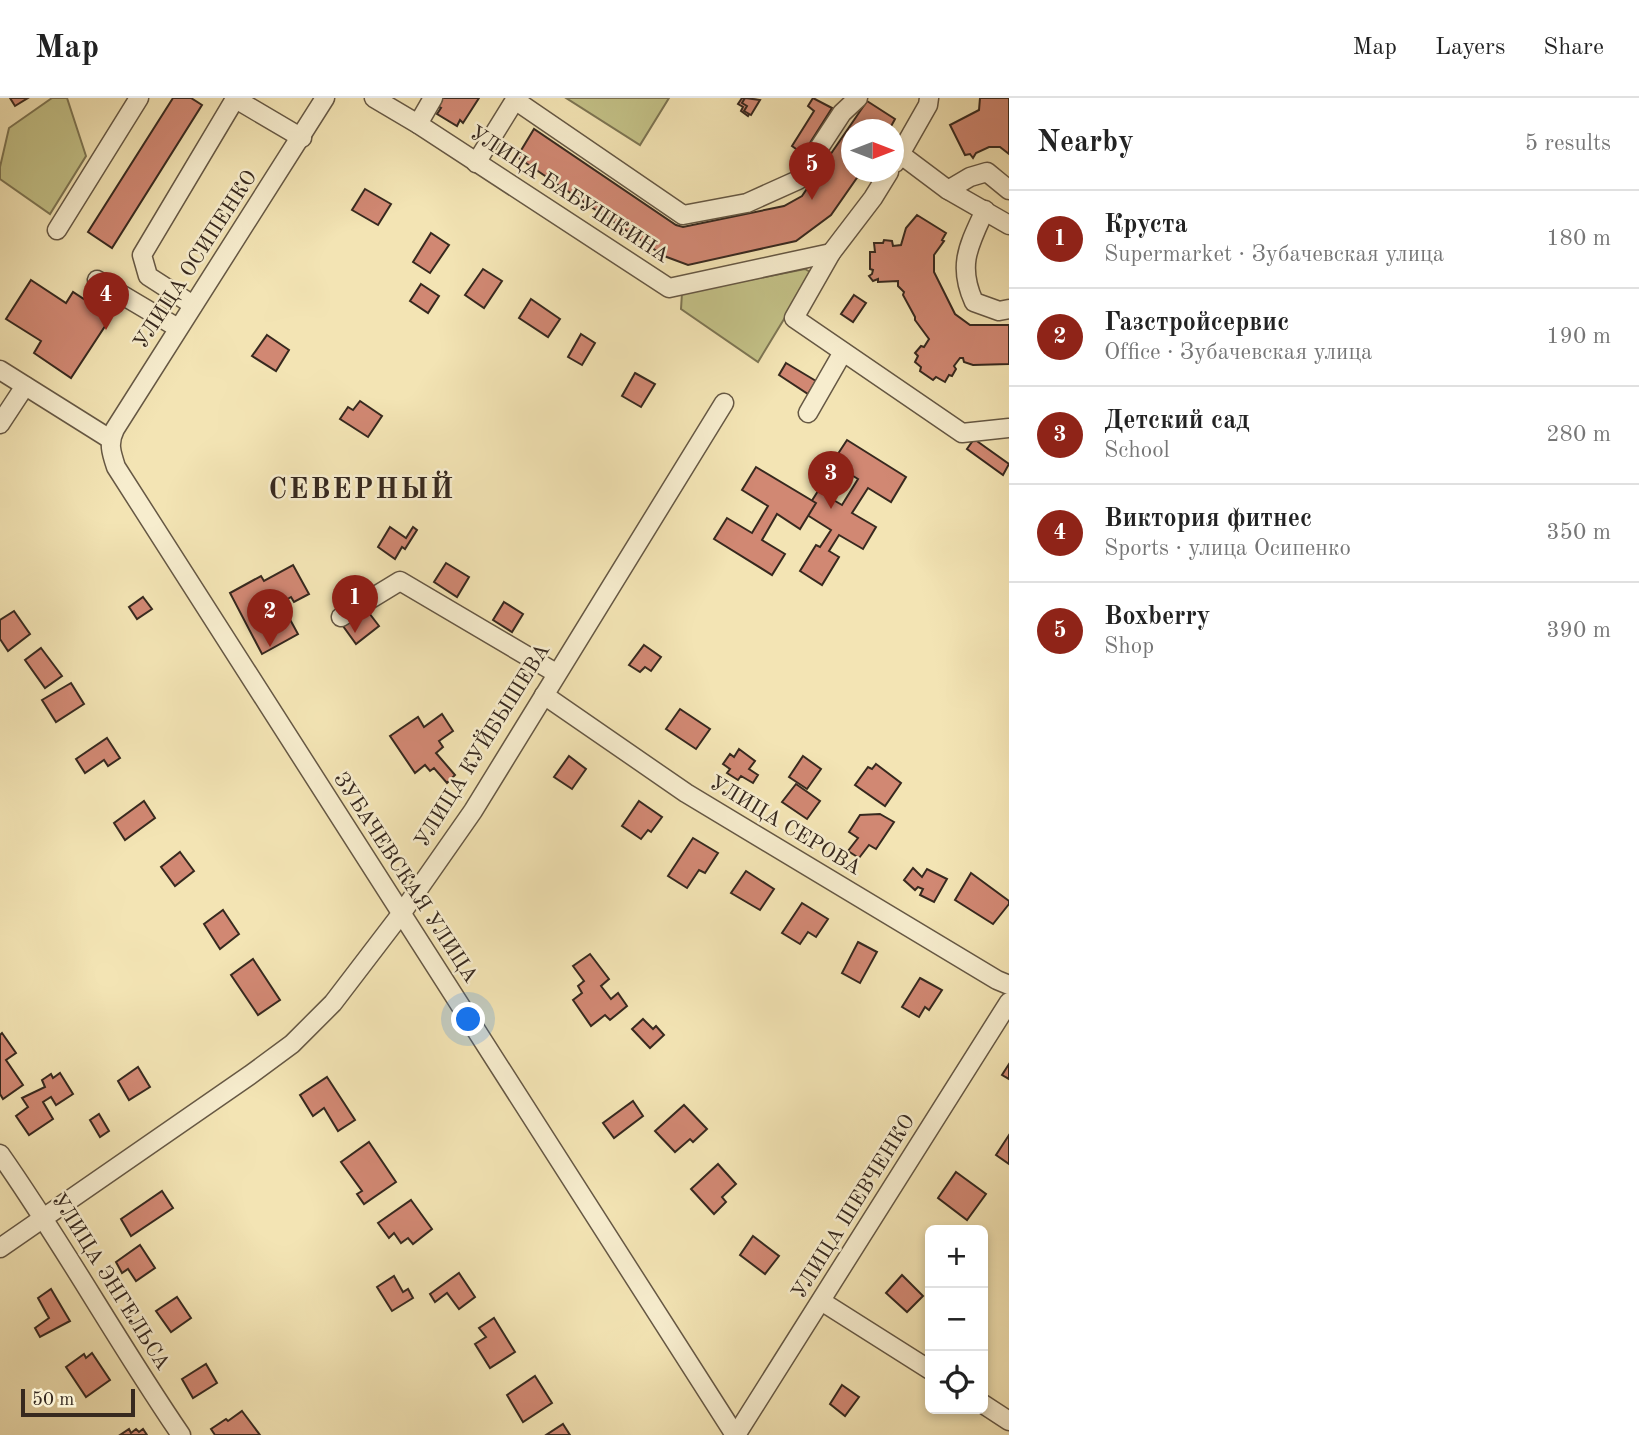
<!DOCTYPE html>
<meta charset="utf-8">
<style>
:root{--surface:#fff;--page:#f6f6f6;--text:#222;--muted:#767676;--line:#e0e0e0;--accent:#8f2418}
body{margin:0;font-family:"Old Standard TT",serif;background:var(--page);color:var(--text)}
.controls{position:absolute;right:21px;bottom:21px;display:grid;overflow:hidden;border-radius:10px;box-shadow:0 4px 10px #0003}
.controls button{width:63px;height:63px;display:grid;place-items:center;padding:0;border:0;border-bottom:2px solid var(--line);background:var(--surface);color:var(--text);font:35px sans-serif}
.compass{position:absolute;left:841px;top:21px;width:63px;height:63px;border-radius:50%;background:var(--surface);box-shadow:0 4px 10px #0003;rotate:90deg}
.scale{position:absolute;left:21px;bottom:18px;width:114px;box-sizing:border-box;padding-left:7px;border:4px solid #37291f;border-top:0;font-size:19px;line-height:24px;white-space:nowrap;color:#37291f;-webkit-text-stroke:5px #f7edce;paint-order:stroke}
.you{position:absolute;left:469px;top:922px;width:24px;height:24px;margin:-18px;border:5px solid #fff;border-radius:50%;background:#1a73e8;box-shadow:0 0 0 10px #1a73e833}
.badge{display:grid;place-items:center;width:46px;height:46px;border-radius:50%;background:var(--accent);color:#fff;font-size:23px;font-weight:700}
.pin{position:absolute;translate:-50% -58px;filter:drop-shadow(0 2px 4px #0008)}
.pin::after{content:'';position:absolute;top:37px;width:24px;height:21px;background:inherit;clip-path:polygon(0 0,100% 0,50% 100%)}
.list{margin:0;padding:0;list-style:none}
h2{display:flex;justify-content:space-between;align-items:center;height:91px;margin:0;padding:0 28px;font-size:30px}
h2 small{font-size:23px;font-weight:400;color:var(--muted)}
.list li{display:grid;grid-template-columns:46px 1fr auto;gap:21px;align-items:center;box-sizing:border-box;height:98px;padding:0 28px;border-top:2px solid var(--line)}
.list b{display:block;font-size:26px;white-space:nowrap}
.list p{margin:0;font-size:23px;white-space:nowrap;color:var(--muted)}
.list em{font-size:23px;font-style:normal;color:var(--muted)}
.icon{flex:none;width:38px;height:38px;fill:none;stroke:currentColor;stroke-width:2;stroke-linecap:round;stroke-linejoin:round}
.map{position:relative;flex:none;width:1009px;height:1337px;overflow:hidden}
header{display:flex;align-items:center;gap:42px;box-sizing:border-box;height:98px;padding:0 35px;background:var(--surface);border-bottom:2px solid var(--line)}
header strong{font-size:33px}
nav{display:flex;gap:38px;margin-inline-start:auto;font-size:24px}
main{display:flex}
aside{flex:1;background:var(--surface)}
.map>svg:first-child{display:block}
.green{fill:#c3c187;stroke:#7d7553;stroke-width:2}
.building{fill:#d18873;stroke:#37291f;stroke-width:2}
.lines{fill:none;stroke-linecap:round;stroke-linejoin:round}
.minor-casing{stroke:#665844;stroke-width:21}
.minor{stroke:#f7edce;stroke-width:18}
.labels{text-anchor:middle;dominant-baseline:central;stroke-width:5;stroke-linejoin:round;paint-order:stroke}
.street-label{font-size:21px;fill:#37291f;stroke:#f7edce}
.district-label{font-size:28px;font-weight:bold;letter-spacing:2px;fill:#37291f;stroke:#f7edce}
</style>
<header>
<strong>Map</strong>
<nav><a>Map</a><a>Layers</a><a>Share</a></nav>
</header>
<main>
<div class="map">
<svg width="1009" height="1337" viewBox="0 0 1009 1337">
<rect width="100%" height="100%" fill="#f3e4b4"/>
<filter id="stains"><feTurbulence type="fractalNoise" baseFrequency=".00286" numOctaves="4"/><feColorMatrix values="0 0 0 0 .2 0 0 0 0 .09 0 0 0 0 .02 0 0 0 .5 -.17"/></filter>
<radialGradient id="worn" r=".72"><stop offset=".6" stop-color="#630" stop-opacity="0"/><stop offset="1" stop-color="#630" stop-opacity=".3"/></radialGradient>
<g class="green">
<polygon points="52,0 67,0 86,58 50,116 0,81 0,69 9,30"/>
<polygon points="566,0 669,0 640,47"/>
<polygon points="805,171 812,175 758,264 681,211 682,195"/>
</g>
<g class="building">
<polygon points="10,0 28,0 15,8"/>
<polygon points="173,0 191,0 202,7 112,150 88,134"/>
<polygon points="442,0 479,0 463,25 460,22 457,28 437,16 441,10 437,8"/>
<polygon points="742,0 758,2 748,18 741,13 743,9 738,6"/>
<polygon points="745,0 760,2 751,17 744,13 747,8 742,5"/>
<polygon points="813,0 832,10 803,56 792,48 814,13 808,8"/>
<polygon points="980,0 1009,0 1009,56 1000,49 989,49 976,55 973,60 970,56 965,57 950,27 979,12"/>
<polygon points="867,3 895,21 889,32 852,32 852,74 861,74 831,117 796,143 688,167 664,158 517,59 534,31 676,127 683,129 784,108 802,98"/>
<polygon points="365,91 391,106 378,127 352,112"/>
<polygon points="917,117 946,135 942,142 944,143 934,157 934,174 955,216 970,227 1009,227 1009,266 973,267 964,264 963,260 960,260 954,268 956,271 952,278 949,277 945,284 936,279 933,282 920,273 921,269 915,264 918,258 915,255 921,248 924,249 929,241 915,222 915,219 903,197 904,194 898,188 898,183 878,184 878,181 873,183 869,178 872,176 873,172 870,171 870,154 875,154 874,145 883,145 884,142 892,143 893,148 901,147 906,130"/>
<polygon points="431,135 449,147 430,175 413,164"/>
<polygon points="483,171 502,183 484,210 465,197"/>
<polygon points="31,182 66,205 73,194 111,219 71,280 34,255 41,243 6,221"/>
<polygon points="421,186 439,198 428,215 410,203"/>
<polygon points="854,197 866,205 853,224 841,216"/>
<polygon points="531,201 560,221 548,239 519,220"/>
<polygon points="581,236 595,245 582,267 568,259"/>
<polygon points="267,237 289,252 276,273 252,258"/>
<polygon points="786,265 816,283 808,296 779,277"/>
<polygon points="635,275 655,286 641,309 622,298"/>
<polygon points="360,303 382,318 368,339 340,321 348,309 353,312"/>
<polygon points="974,341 1009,366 1003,377 967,351"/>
<polygon points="847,342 906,379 891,404 868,390 852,415 876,429 863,451 839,437 829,453 839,459 822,487 800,473 816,447 820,449 831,432 804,415 818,393 842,407 858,381 832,365"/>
<polygon points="756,369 816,405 800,431 777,416 762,442 785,456 772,477 714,441 727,420 752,435 768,408 742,392"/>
<polygon points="390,429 406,440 413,429 417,432 405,451 402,449 395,461 378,449"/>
<polygon points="446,465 469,479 457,499 434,484"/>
<polygon points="293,467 309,496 294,504 291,499 281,505 298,536 262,556 230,495 261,478 264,483"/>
<polygon points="143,499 152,511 137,521 129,509"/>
<polygon points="504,504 523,516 512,534 493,522"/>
<polygon points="366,511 379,528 356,546 343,528"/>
<polygon points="14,513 30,536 8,553 0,541 0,522"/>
<polygon points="644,547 661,559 651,573 645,569 640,574 629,567"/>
<polygon points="41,550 62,578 45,590 25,562"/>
<polygon points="71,585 84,606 56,624 42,602"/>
<polygon points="680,611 710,631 696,651 666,631"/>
<polygon points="442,616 453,633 439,643 443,649 436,655 455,677 447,685 434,670 430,673 425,667 415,675 390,638 418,619 424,629"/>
<polygon points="107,640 120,660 108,668 104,662 85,675 76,661"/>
<polygon points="739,651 755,663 749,671 758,677 753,685 741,678 738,682 727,675 730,671 723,666 730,656 734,659"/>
<polygon points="569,658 586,671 572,691 554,679"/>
<polygon points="803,658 821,671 807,691 789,679"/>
<polygon points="876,666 901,685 885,708 855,687 868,669 872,671"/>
<polygon points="796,686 820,703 807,721 782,704"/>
<polygon points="144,703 155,720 125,742 114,725"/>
<polygon points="639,703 662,719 651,734 648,732 641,741 622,728"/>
<polygon points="880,716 894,724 876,751 869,747 859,760 848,753 858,740 849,734 860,717"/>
<polygon points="693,740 718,755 705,775 699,772 687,790 668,778"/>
<polygon points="180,754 194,773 175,788 161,769"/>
<polygon points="913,770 922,779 927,771 947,781 934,804 920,797 923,791 918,789 915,792 904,782"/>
<polygon points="746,773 774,791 760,812 731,795"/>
<polygon points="971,775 1009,803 1009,806 993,826 955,802"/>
<polygon points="802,805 828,821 816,839 808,834 800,846 782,835"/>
<polygon points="223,812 239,836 220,851 204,826"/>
<polygon points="858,844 877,854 860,885 842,875"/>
<polygon points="590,856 609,881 601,888 611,901 618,895 627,908 610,922 605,917 591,928 573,902 582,895 578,888 584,883 573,868"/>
<polygon points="253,861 280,902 258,917 231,877"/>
<polygon points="920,880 942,892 929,912 925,909 919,919 902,909"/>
<polygon points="643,921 653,931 656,928 664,937 650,950 632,931"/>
<polygon points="2,935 16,955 6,962 23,987 3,1001 0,996 0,937"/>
<polygon points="1009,966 1009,981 1002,977"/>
<polygon points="138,969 150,989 129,1002 118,983"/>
<polygon points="60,975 73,996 56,1007 51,999 43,1004 53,1021 29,1037 16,1018 28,1009 22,1000 45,989 42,982 51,976 53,980"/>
<polygon points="327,979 355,1022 338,1033 324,1010 313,1018 300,997"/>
<polygon points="633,1003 643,1018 614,1040 603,1025"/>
<polygon points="684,1007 707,1031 693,1044 690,1041 675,1054 655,1033"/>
<polygon points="99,1016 109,1033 100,1039 90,1022"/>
<polygon points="1009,1037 1009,1066 996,1057"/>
<polygon points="369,1044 396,1084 364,1106 357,1096 362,1093 341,1064"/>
<polygon points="718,1066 736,1086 722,1099 726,1104 714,1116 691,1091"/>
<polygon points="956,1074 986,1096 967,1122 938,1100"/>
<polygon points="162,1093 173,1110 131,1138 121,1121"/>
<polygon points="411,1102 432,1131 413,1146 408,1140 401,1145 394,1135 389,1140 378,1125"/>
<polygon points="753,1138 779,1158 765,1176 740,1157"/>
<polygon points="140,1147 155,1170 136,1183 128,1171 122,1175 116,1164"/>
<polygon points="459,1175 475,1199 459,1211 447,1195 435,1204 430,1196"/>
<polygon points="902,1177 923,1198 907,1214 886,1195"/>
<polygon points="394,1178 403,1194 408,1191 413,1200 392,1213 377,1189"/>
<polygon points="51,1191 70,1223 40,1239 35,1230 49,1220 38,1200"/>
<polygon points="177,1199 191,1220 171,1234 156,1213"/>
<polygon points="494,1220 515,1254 490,1270 475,1246 486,1239 479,1230"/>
<polygon points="92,1255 110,1282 86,1299 66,1269 84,1256 86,1260"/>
<polygon points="206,1266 217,1285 193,1300 182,1281"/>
<polygon points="535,1278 552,1305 523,1324 507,1297"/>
<polygon points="842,1287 859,1299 845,1318 830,1306"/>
<polygon points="242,1313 260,1337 215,1337 211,1331 226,1321 228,1323"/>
<polygon points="563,1326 570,1337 546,1337"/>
<polygon points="129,1331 131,1335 136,1331 139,1334 143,1331 147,1337 120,1337"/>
</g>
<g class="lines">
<defs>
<g id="minor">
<polyline points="234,0 302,40"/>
<path d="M325,0L115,331C108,345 111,354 116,369L735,1337"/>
<polyline points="374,0 418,26 669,190 831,155"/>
<polyline points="516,0 515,2 683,117 747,105 798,82 842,15 858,0"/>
<polyline points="418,26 433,0"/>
<polyline points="900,56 948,92 1009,127"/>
<polyline points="476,65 515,2"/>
<polyline points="895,65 928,7 929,0"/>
<polyline points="889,74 873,100 831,155 794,220 962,335 1009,330"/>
<polyline points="948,92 970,79 987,74 1009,92"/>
<path d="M985,112C969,147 957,167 974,204L999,213L1009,211"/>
<polyline points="57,132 139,0"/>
<polyline points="97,182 178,230"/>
<polyline points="193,207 148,178 142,157 235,1"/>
<polyline points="0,272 110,341"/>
<polyline points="808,315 843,254"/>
<polyline points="0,326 25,288"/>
<polyline points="341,519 400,483 556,575"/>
<polyline points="544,597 686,695 997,882 1009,887"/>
<path d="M0,1056C64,1147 118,1245 181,1337"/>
<polyline points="0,1150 250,977 292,946 333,905 401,816 473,713 724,305"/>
<polyline points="821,1203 930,1272"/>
<polyline points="983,1306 1009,1323"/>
<polyline points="736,1337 1009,904"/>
</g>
</defs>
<use href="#minor" class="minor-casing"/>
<use href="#minor" class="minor"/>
</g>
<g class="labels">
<g class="street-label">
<text transform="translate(569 97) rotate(33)">УЛИЦА БАБУШКИНА</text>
<text transform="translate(196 162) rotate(-57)">УЛИЦА ОСИПЕНКО</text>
<text transform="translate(483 648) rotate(-58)">УЛИЦА КУЙБЫШЕВА</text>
<text transform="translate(785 728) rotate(31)">УЛИЦА СЕРОВА</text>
<text transform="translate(405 780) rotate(57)">ЗУБАЧЕВСКАЯ УЛИЦА</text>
<text transform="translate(854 1109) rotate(-58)">УЛИЦА ШЕВЧЕНКО</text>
<text transform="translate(110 1184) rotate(58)">УЛИЦА ЭНГЕЛЬСА</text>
</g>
<g class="district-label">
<text x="362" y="393">СЕВЕРНЫЙ</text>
</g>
</g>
<rect width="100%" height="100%" filter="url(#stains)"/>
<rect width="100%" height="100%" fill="url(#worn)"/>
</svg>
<div class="controls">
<button>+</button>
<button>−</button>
<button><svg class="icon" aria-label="locate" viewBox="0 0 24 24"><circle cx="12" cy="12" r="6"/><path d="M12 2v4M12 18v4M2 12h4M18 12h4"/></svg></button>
</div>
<svg class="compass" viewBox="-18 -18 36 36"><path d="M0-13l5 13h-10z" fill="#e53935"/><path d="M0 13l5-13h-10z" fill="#767676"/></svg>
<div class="scale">50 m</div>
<div class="you"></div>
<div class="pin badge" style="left:355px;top:535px">1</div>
<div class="pin badge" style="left:270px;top:549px">2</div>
<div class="pin badge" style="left:831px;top:411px">3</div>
<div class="pin badge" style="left:106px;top:232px">4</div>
<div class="pin badge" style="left:812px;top:102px">5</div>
</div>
<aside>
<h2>Nearby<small>5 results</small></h2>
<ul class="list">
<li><span class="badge">1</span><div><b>Круста</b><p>Supermarket · Зубачевская улица</p></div><em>180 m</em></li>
<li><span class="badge">2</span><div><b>Газстройсервис</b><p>Office · Зубачевская улица</p></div><em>190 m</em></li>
<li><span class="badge">3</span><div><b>Детский сад</b><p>School</p></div><em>280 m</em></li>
<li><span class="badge">4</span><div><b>Виктория фитнес</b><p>Sports · улица Осипенко</p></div><em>350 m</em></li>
<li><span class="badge">5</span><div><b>Boxberry</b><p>Shop</p></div><em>390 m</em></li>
</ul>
</aside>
</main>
